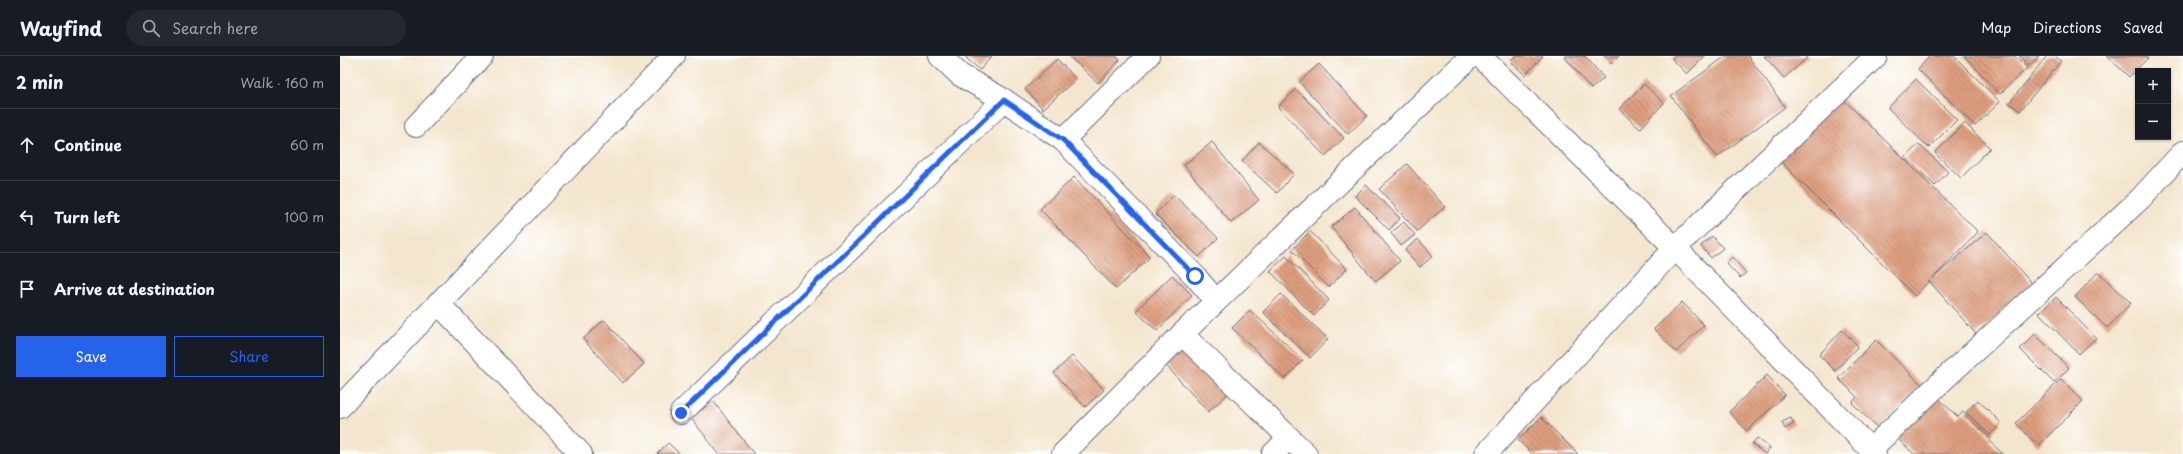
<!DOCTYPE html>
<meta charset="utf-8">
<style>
:root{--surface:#171b24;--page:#242831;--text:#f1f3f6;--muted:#9ea1a6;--line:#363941;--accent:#2563eb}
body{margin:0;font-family:"Playpen Sans",sans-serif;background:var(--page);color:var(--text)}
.controls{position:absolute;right:12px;top:12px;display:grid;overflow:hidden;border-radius:0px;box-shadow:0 1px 3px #0004}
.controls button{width:36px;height:36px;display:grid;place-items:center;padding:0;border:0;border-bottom:1px solid var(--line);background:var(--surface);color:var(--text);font:20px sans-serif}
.stop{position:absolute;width:12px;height:12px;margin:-9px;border:3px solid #2563eb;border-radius:50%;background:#fff}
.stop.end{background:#2563eb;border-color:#fff;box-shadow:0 1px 4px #0008}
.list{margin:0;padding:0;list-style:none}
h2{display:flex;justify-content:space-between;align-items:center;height:52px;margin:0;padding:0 16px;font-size:17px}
h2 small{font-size:13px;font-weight:400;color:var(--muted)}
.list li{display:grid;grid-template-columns:26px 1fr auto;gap:12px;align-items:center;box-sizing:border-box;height:72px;padding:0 16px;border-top:1px solid var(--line)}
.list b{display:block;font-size:15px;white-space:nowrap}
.list em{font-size:13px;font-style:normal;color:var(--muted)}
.actions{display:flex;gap:8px;padding:12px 16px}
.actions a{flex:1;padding:9px 0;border:1px solid var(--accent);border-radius:0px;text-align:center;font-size:14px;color:var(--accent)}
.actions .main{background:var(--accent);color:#fff}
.icon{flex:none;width:22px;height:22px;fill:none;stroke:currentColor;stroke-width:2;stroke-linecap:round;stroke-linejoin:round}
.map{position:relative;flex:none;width:1843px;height:398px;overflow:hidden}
header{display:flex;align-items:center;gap:24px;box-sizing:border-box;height:56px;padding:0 20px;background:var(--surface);border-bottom:1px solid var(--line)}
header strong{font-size:19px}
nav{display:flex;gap:22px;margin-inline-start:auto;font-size:14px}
.search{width:280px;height:36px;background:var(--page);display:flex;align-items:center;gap:10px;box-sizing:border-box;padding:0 14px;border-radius:22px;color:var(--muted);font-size:15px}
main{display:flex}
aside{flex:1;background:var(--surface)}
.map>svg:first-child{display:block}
.building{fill:url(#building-back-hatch)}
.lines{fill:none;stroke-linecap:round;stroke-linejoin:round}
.minor-casing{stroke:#676f85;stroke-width:24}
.minor{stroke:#fff;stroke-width:22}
.route{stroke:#2563eb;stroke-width:5}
</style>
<header>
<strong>Wayfind</strong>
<div class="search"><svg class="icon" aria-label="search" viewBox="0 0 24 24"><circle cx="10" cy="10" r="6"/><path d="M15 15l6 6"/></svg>Search here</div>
<nav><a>Map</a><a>Directions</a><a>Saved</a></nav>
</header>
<main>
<aside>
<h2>2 min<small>Walk · 160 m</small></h2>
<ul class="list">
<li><svg class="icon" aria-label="ahead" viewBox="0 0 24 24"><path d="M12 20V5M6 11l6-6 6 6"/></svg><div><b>Continue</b></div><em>60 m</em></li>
<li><svg class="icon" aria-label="left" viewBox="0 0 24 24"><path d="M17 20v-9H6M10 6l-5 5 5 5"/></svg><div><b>Turn left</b></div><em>100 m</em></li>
<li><svg class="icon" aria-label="arrive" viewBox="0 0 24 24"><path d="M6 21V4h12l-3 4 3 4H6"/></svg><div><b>Arrive at destination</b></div></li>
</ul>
<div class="actions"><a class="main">Save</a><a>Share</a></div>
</aside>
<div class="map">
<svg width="1843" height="398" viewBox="0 0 1843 398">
<defs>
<pattern id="building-back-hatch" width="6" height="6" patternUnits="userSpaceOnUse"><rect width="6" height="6" fill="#de9e7e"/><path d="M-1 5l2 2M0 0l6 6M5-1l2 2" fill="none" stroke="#b3816a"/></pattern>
</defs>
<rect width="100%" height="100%" fill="#fff"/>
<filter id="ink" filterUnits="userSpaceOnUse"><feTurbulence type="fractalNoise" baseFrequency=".025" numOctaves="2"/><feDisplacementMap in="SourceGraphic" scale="8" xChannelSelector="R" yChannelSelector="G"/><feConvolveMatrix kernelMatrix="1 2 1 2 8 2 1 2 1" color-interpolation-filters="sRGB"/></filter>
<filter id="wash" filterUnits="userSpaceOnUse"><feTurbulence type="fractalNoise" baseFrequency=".012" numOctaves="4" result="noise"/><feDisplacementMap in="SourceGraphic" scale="16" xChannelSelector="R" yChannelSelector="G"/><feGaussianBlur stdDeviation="0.9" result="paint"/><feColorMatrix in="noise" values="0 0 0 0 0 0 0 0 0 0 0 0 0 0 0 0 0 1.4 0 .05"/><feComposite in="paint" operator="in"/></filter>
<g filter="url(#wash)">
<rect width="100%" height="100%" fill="#f4e6ce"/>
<g id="blocks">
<g class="building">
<polygon points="627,0 652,0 640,14 626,2"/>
<polygon points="732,0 776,0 780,4 758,27 730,1"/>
<polygon points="1175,0 1203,0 1185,19 1170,5"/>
<polygon points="1224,0 1245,0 1264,22 1251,33"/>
<polygon points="1263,0 1279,0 1271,8"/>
<polygon points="1334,0 1365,0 1347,18 1332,3"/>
<polygon points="1386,0 1408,0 1445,51 1377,101 1331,40"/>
<polygon points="1424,0 1469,0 1444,22"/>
<polygon points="1590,0 1614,0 1660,46 1635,70 1578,13"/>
<polygon points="1624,0 1675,0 1687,12 1660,38"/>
<polygon points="1679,0 1699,0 1689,10"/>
<polygon points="1707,0 1715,0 1721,5 1680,55 1669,47"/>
<polygon points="1767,0 1806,0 1808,2 1789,21"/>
<polygon points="717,3 736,23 703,53 685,33"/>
<polygon points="979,8 1027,60 1008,78 959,26"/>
<polygon points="1576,23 1617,64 1589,92 1548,52"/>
<polygon points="1304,28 1324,47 1300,73 1279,53"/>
<polygon points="956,33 1004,82 985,100 938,51"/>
<polygon points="1500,40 1638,176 1592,223 1647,176 1693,229 1636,278 1589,225 1575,240 1437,102"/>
<polygon points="1625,67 1650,92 1621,122 1595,97"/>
<polygon points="872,86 919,144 891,167 844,109"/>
<polygon points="919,86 954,118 937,137 902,105"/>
<polygon points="1579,88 1608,116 1595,130 1565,101"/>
<polygon points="1067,108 1105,151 1077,175 1039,133"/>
<polygon points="734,121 810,201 776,233 700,153"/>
<polygon points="1026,129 1060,162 1049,174 1015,140"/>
<polygon points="834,139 878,182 859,201 815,158"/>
<polygon points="1015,151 1060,205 1035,225 991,171"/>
<polygon points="1064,166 1075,179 1061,190 1051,177"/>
<polygon points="970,175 1007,213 989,231 952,194"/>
<polygon points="1372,180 1383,192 1371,202 1361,190"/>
<polygon points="1078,183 1093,200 1080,211 1065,194"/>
<polygon points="946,200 989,244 974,260 930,215"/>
<polygon points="1392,201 1406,217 1400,222 1386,207"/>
<polygon points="1758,216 1791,247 1767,272 1735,241"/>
<polygon points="832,219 852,239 817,275 796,255"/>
<polygon points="941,238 988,283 970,302 923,256"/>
<polygon points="1716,241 1756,282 1739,298 1699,257"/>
<polygon points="1342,246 1364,269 1336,296 1314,273"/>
<polygon points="910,254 963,304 945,323 892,272"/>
<polygon points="264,264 304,308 283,327 243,283"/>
<polygon points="1502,274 1518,290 1495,315 1479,299"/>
<polygon points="1695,278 1729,312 1714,327 1680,293"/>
<polygon points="1536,284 1582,329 1539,373 1512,347 1517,341 1498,322"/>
<polygon points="848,285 892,334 868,356 823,306"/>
<polygon points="732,300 764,334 745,351 714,317"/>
<polygon points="1427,319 1445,339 1407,375 1389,356"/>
<polygon points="1721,323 1743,345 1698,390 1676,367"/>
<polygon points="1595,339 1618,361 1623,356 1651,383 1649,385 1663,398 1574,398 1555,380"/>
<polygon points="1638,344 1661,367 1650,379 1626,356"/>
<polygon points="373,345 414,398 379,398 351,362"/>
<polygon points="1201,361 1238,398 1192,398 1178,384"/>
<polygon points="1451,362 1454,368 1445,373 1442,366"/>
<polygon points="1417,382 1430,392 1425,398 1412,388"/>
<polygon points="328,387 340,398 317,398"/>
</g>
</g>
</g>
<g filter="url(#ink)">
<use href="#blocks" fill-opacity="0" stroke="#676f85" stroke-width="1"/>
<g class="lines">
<defs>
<g id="minor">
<polyline points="600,0 620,19 664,44 723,84 855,220 876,245"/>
<polyline points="1140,0 1335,192 1535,398"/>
<polyline points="76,70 142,0"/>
<polyline points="723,84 808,0"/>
<polyline points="98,247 241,398"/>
<polyline points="842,278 1131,0"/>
<polyline points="0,351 334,0"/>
<polyline points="341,357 664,44"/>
<polyline points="1530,394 1603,324 1800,143 1843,96"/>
<polyline points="723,398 842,278 966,398"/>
<polyline points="933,398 949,382"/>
<polyline points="1146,398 1335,192 1536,0"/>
</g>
</defs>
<use href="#minor" class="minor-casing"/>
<use href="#minor" class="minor"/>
</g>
</g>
<g class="lines" filter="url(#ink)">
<polyline class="route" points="341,357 664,44 723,84 855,220"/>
</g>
</svg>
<div class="controls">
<button>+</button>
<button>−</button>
</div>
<div class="stop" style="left:855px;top:220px"></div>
<div class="stop end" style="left:341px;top:357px"></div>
</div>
</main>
